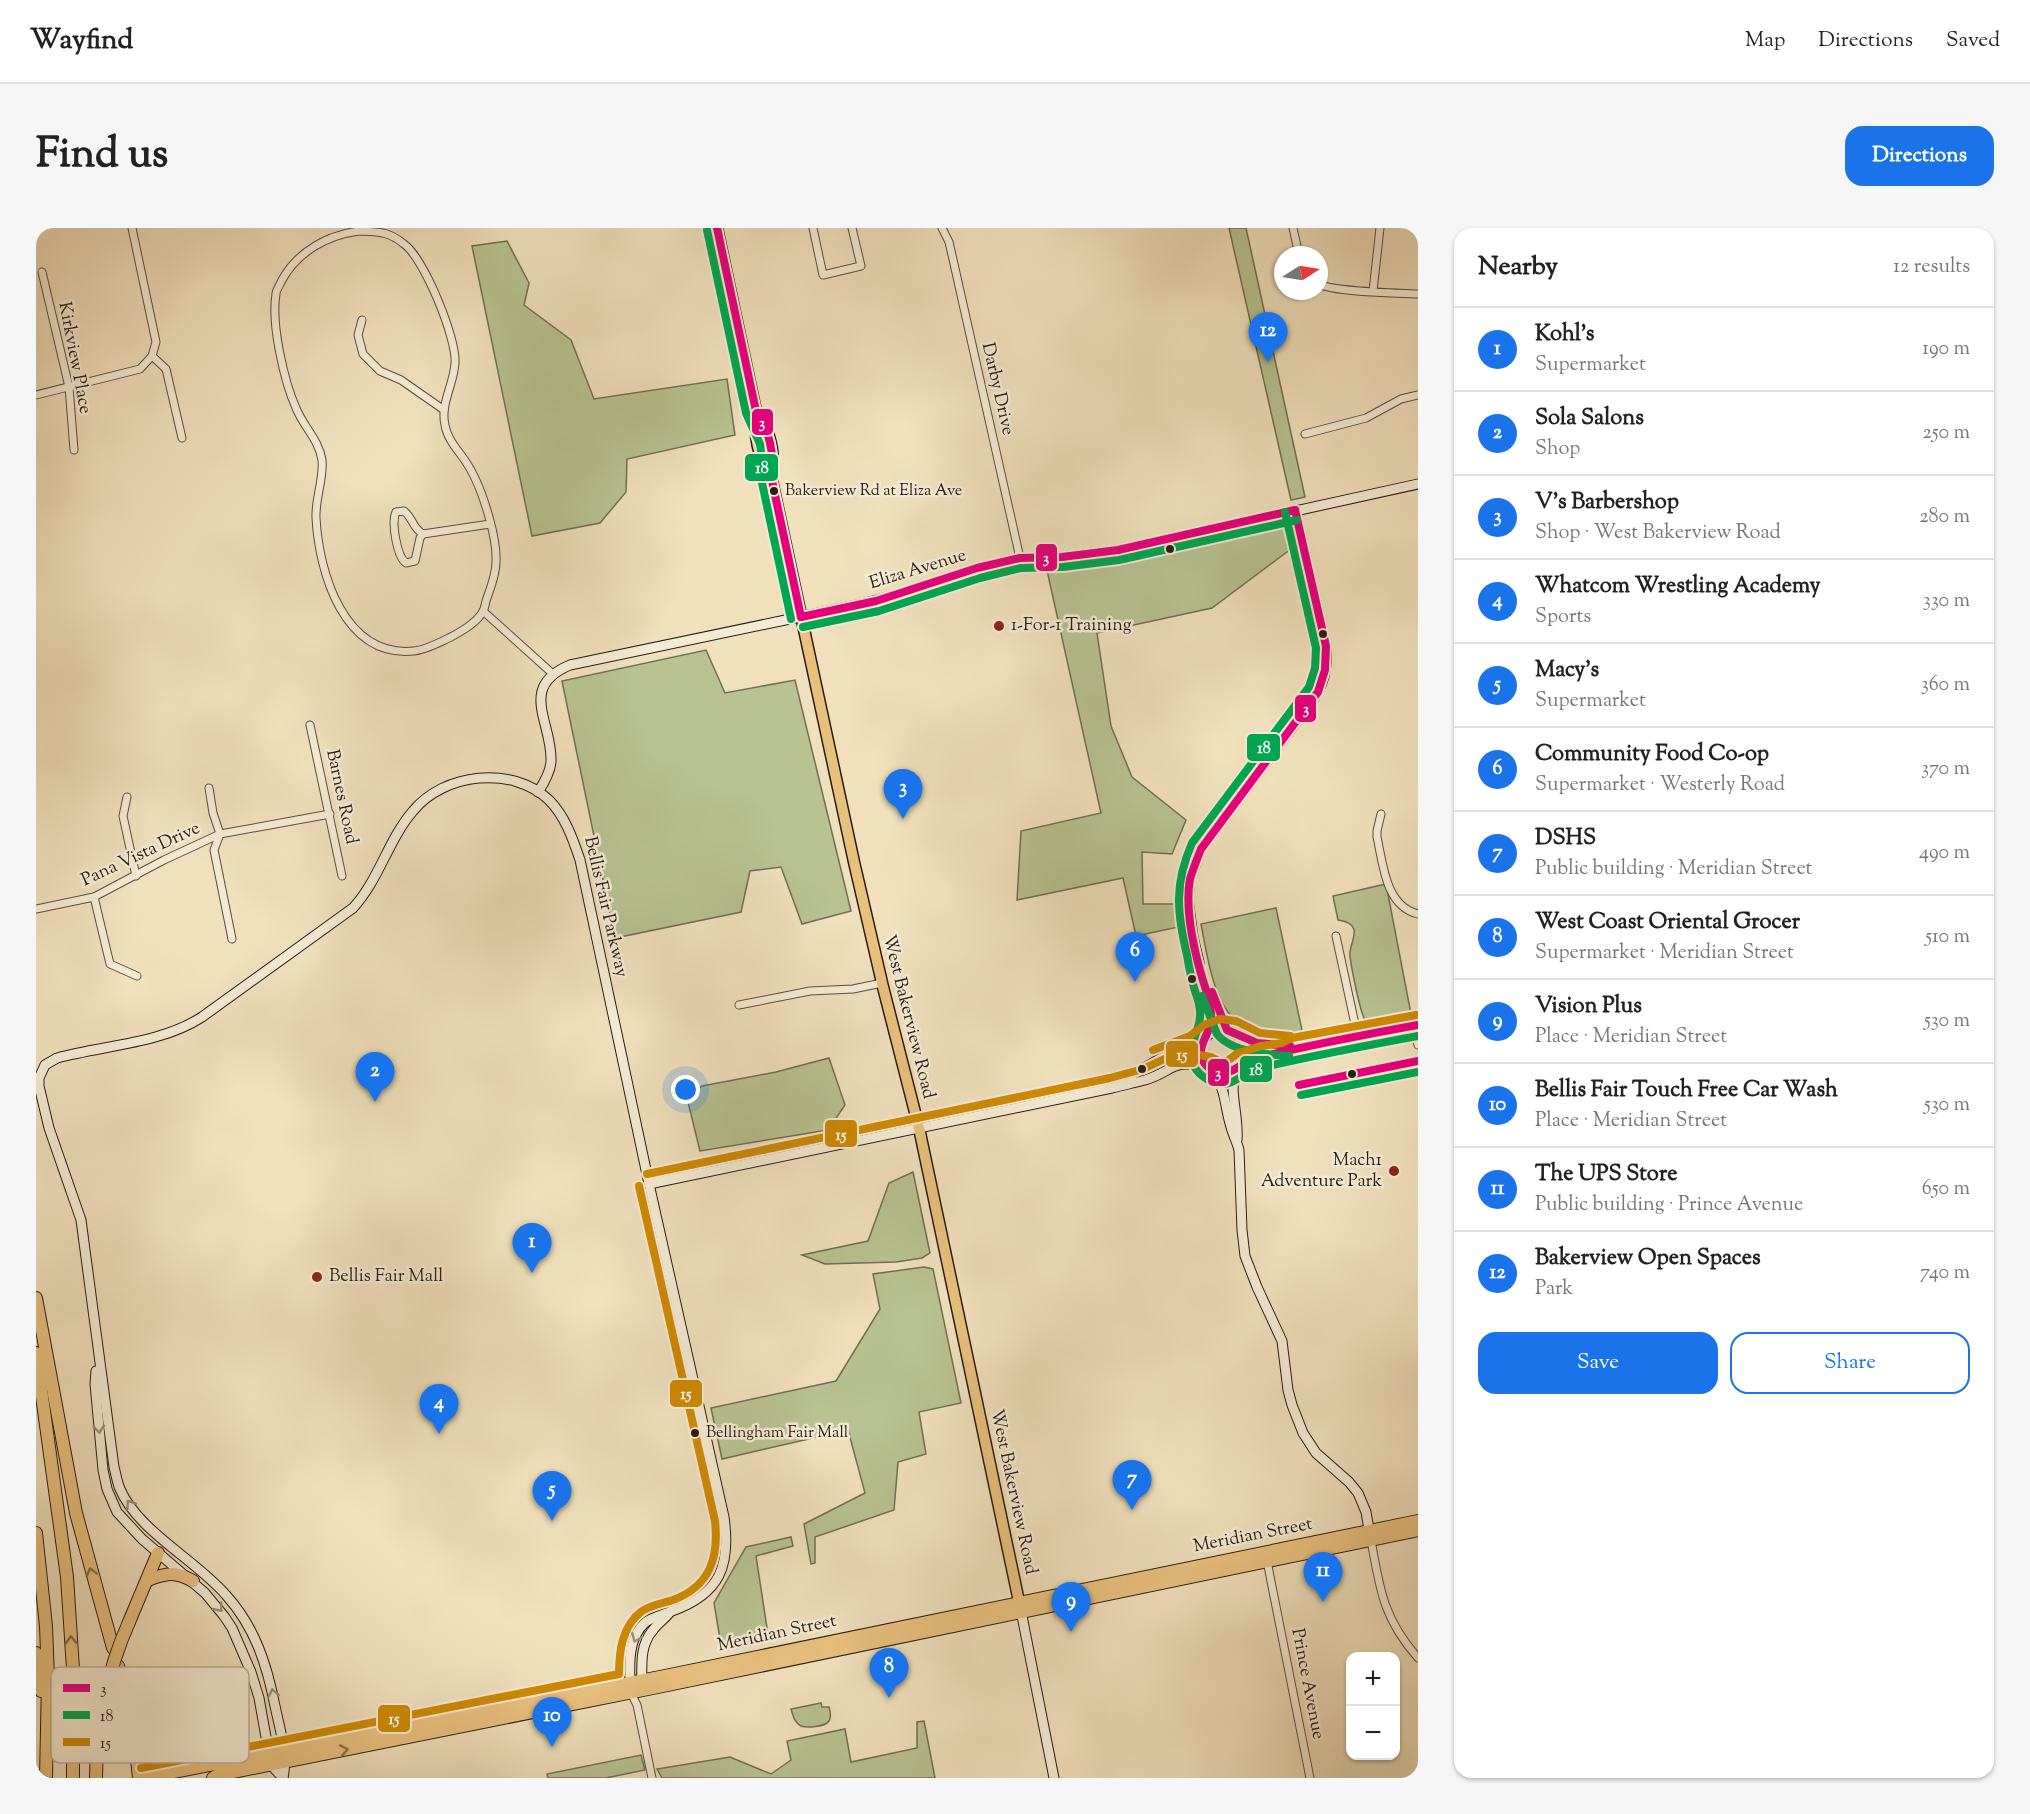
<!DOCTYPE html>
<meta charset="utf-8">
<style>
:root{--surface:#fff;--page:#f6f6f6;--text:#222;--muted:#767676;--line:#e0e0e0;--accent:#1a73e8}
body{margin:0;font-family:"Sorts Mill Goudy",serif;background:var(--page);color:var(--text)}
.controls{position:absolute;right:18px;bottom:18px;display:grid;overflow:hidden;border-radius:12px;box-shadow:0 2px 4px #0004}
.controls button{width:54px;height:54px;display:grid;place-items:center;padding:0;border:0;border-bottom:2px solid var(--line);background:var(--surface);color:var(--text);font:30px sans-serif}
.compass{position:absolute;left:1238px;top:18px;width:54px;height:54px;border-radius:50%;background:var(--surface);box-shadow:0 2px 4px #0004;rotate:78deg}
.you{position:absolute;left:650px;top:862px;width:21px;height:21px;margin:-15px;border:4px solid #fff;border-radius:50%;background:#1a73e8;box-shadow:0 0 0 9px #1a73e833}
.badge{display:grid;place-items:center;width:39px;height:39px;border-radius:50%;background:var(--accent);color:#fff;font-size:20px;font-weight:700}
.pin{position:absolute;translate:-50% -50px;filter:drop-shadow(0 2px 3px #0008)}
.pin::after{content:'';position:absolute;top:32px;width:21px;height:18px;background:inherit;clip-path:polygon(0 0,100% 0,50% 100%)}
.list{margin:0;padding:0;list-style:none}
h2{display:flex;justify-content:space-between;align-items:center;height:78px;margin:0;padding:0 24px;font-size:26px}
h2 small{font-size:20px;font-weight:400;color:var(--muted)}
.list li{display:grid;grid-template-columns:39px 1fr auto;gap:18px;align-items:center;box-sizing:border-box;height:84px;padding:0 24px;border-top:2px solid var(--line)}
.list b{display:block;font-size:22px;white-space:nowrap}
.list p{margin:0;font-size:20px;white-space:nowrap;color:var(--muted)}
.list em{font-size:20px;font-style:normal;color:var(--muted)}
.actions{display:flex;gap:12px;padding:18px 24px}
.actions a{flex:1;padding:14px 0;border:2px solid var(--accent);border-radius:18px;text-align:center;font-size:21px;color:var(--accent)}
.actions .main{background:var(--accent);color:#fff}
.map{position:relative;flex:none;width:1382px;height:1550px;overflow:hidden;border-radius:18px}
header{display:flex;align-items:center;gap:36px;box-sizing:border-box;height:84px;padding:0 30px;background:var(--surface);border-bottom:2px solid var(--line)}
header strong{font-size:28px}
nav{display:flex;gap:33px;margin-inline-start:auto;font-size:21px}
.intro{display:flex;align-items:center;justify-content:space-between;box-sizing:border-box;height:144px;padding:0 36px}
h1{margin:0;font-size:42px}
.button{padding:15px 27px;border-radius:18px;background:var(--accent);color:#fff;font-size:21px;font-weight:700}
main{display:flex;gap:36px;padding:0 36px}
aside{flex:1;background:var(--surface);border-radius:18px;box-shadow:0 2px 4px #0004}
.map>svg:first-child{display:block}
.green{fill:#b8c292;stroke:#706f53;stroke-width:1.5}
.lines{fill:none;stroke-linecap:round;stroke-linejoin:round}
.stream{stroke:#707b79;stroke-width:2}
.street-casing{stroke:#5a4d3e;stroke-width:9}
.secondary-casing{stroke:#281c14;stroke-width:11}
.primary-casing{stroke:#281c14;stroke-width:13}
.highway-casing{stroke:#281c14;stroke-width:14}
.street{stroke:#f5ebd3;stroke-width:7}
.secondary{stroke:#f5ebd3;stroke-width:9}
.primary{stroke:#e8c07e;stroke-width:10}
.highway{stroke:#e8c07e;stroke-width:12}
.highway-bridge-casing{stroke:#281c14;stroke-width:14;stroke-linecap:butt}
.highway-bridge{stroke:#e8c07e;stroke-width:12}
.bus-1-casing{stroke:#f5ebd3;stroke-width:12}
.bus-2-casing{stroke:#f5ebd3;stroke-width:12}
.bus-3-casing{stroke:#f5ebd3;stroke-width:12}
.bus-1{stroke:#e5007d;stroke-width:8}
.bus-2{stroke:#00a651;stroke-width:8}
.bus-3{stroke:#ce8a04;stroke-width:8}
.oneway{stroke:#998e7d}
.oneway2{stroke:#886e49}
.bus-dot{fill:#281c14;stroke:#f5ebd3;stroke-width:2}
.poi-dot{fill:#8f2418;stroke:#f5ebd3;stroke-width:2}
.labels{text-anchor:middle;dominant-baseline:central;stroke-width:5;stroke-linejoin:round;paint-order:stroke}
.bus-label{font-size:16px;fill:#281c14;stroke:#f5ebd3;text-anchor:start}
.street-label{font-size:18px;fill:#281c14;stroke:#f5ebd3}
.poi-label{font-size:18px;fill:#281c14;stroke:#f5ebd3;text-anchor:start}
.key{fill:#f5ebd3;stroke:#b8ad9a;stroke-width:1.5}
.key-label{font-size:16px;fill:#281c14}
.line-badge{stroke:#f5ebd3;stroke-width:2}
.badge-label{font-size:16px;text-anchor:middle;font-weight:bold;fill:#fff}
</style>
<header>
<strong>Wayfind</strong>
<nav><a>Map</a><a>Directions</a><a>Saved</a></nav>
</header>
<div class="intro"><h1>Find us</h1><a class="button">Directions</a></div>
<main>
<div class="map">
<svg width="1382" height="1550" viewBox="0 0 1382 1550">
<rect width="100%" height="100%" fill="#f0e0bc"/>
<filter id="stains"><feTurbulence type="fractalNoise" baseFrequency=".00333" numOctaves="4"/><feColorMatrix values="0 0 0 0 .2 0 0 0 0 .09 0 0 0 0 .02 0 0 0 .5 -.17"/></filter>
<radialGradient id="worn" r=".72"><stop offset=".6" stop-color="#630" stop-opacity="0"/><stop offset="1" stop-color="#630" stop-opacity=".3"/></radialGradient>
<g class="green">
<polygon points="1193,0 1210,0 1269,269 1255,272"/>
<polygon points="471,13 493,55 488,77 535,112 558,171 691,151 699,207 591,231 590,264 564,295 496,308 436,18"/>
<polygon points="1248,292 1254,293 1259,318 1176,380 1061,405 1075,498 1096,549 1150,592 1136,626 1106,624 1107,676 1145,676 1147,698 1100,708 1087,650 981,672 985,603 1065,585 1010,338 1082,332"/>
<polygon points="670,422 689,465 759,452 815,683 766,696 745,639 714,643 705,684 579,710 526,453"/>
<path d="M1350,656L1376,791L1335,798C1332,795 1331,795 1329,792C1324,784 1315,738 1314,728C1312,715 1331,696 1302,692L1297,668Z"/>
<path d="M1240,680L1267,807C1250,808 1231,811 1215,804C1178,787 1172,732 1165,696Z"/>
<polygon points="793,830 809,877 792,902 664,923 651,870 666,858 740,844"/>
<polygon points="877,944 894,1025 886,1030 860,1034 789,1036 766,1027 832,1013 853,955"/>
<polygon points="888,1039 897,1041 925,1175 883,1184 890,1226 862,1234 858,1282 779,1309 779,1335 775,1336 768,1296 829,1265 812,1202 686,1231 675,1180 800,1153 844,1081 837,1046"/>
<polygon points="755,1309 757,1318 720,1328 733,1413 686,1423 678,1375 710,1319"/>
<path d="M785,1475L786,1479H793C794,1483 796,1489 793,1493C789,1499 771,1500 765,1498C759,1495 757,1488 755,1481Z"/>
<polygon points="888,1493 899,1550 626,1550 621,1541 694,1529 735,1546 755,1532 751,1513 809,1501 815,1534 881,1520 881,1494"/>
<polygon points="605,1527 609,1542 570,1550 512,1550 511,1546"/>
</g>
<g class="lines">
<polyline class="stream" points="108,1492 120,1519"/>
<defs>
<g id="street">
<polyline points="777,0 787,47 825,38 816,0"/>
<polyline points="906,0 913,14 916,27 984,330"/>
<polyline points="1257,0 1263,27"/>
<path d="M323,3C343,4 352,3 368,16C388,30 421,111 419,135C418,156 404,176 409,197C411,211 422,222 430,234C436,243 442,256 446,267C453,287 461,312 460,334C460,346 455,359 451,370C449,375 449,381 446,385C439,396 424,404 413,410C402,415 390,422 378,423C308,430 283,345 280,290C279,271 288,250 286,232C283,212 267,198 260,180C248,153 235,96 240,66C240,62 244,57 246,52C262,23 292,7 323,3Z"/>
<polyline points="6,44 33,159 38,222"/>
<path d="M1283,56C1297,64 1362,65 1382,66"/>
<polyline points="1337,63 1344,0"/>
<polyline points="326,92 322,107 327,126 344,143 365,152 408,182"/>
<polyline points="116,128 130,141 146,210"/>
<polyline points="0,167 104,141 116,128 120,114 96,0"/>
<polyline points="1269,206 1330,190 1365,171 1382,167"/>
<path d="M368,283C377,290 377,301 387,306L384,310L379,333L370,335C361,329 355,294 360,284Z"/>
<polyline points="387,306 454,296"/>
<polyline points="447,383 517,446"/>
<polyline points="1261,493 1275,475"/>
<polyline points="274,497 306,648"/>
<polyline points="173,560 177,585 184,606 178,622 196,711"/>
<polyline points="91,569 87,588 100,648"/>
<path d="M1345,586L1341,603V609C1347,635 1349,678 1382,686"/>
<polyline points="58,669 74,736 101,748"/>
<polyline points="0,681 58,669 128,632 184,606 294,586"/>
<polyline points="1300,708 1322,810"/>
<polyline points="703,777 774,763 817,761 846,755"/>
<polyline points="1378,798 1382,817"/>
<path d="M1335,1312C1344,1362 1347,1390 1382,1430"/>
<polyline points="1231,1333 1274,1550"/>
<polyline points="595,1465 601,1477 616,1550"/>
</g>
<g id="secondary">
<path d="M1259,282L1290,418C1292,440 1288,457 1275,475"/>
<path d="M502,564C508,555 514,545 515,534C517,495 481,459 534,437L826,376L881,361L941,340L984,330L1026,329L1082,322L1382,256"/>
<polyline points="1178,768 1191,802"/>
<polyline points="1173,806 1175,792 1175,779 1163,741 1163,734 1157,709 1152,671 1154,651 1165,621 1261,493"/>
<path d="M1200,806C1221,828 1195,858 1173,840C1167,835 1164,828 1165,820C1166,813 1170,808 1175,805C1191,794 1207,812 1222,815C1235,818 1246,815 1259,820"/>
<path d="M1205,835C1223,829 1243,828 1259,820L1382,797"/>
<path d="M1199,842C1193,865 1203,888 1201,912"/>
<path d="M1177,843C1191,864 1188,877 1195,899C1197,907 1201,914 1203,922L1206,1002L1209,1028L1221,1059L1246,1113L1252,1162L1256,1177L1267,1205L1280,1225L1313,1254L1322,1265L1330,1284L1334,1307"/>
<polyline points="1083,855 1125,830 1159,817 1168,811"/>
<path d="M613,956L1076,860C1087,857 1098,855 1109,852C1138,843 1135,830 1172,839"/>
<polyline points="60,1143 59,1156 67,1242 71,1261 81,1284 106,1311 169,1365 188,1388 196,1400 215,1444 223,1470 235,1537 247,1550"/>
<polyline points="985,1383 1018,1550"/>
<path d="M606,1459C606,1439 603,1418 617,1402C622,1395 629,1391 634,1384"/>
<path d="M247,1550C252,1526 244,1502 239,1478C231,1437 219,1399 190,1367C160,1332 102,1303 84,1261C81,1254 80,1246 78,1239L45,992L13,900L3,858V850L9,837L21,830C69,817 124,816 166,789L317,680C343,652 352,612 377,583C408,545 476,537 513,572C529,588 537,611 544,632L613,956L688,1289C695,1338 684,1366 636,1383C619,1390 608,1389 599,1409C592,1424 594,1443 594,1459"/>
</g>
<g id="primary">
<path d="M681,0L720,183C718,207 721,229 735,248L818,634L847,759L883,900L985,1383"/>
<path d="M720,183C734,203 740,224 735,248"/>
</g>
<g id="highway">
<polyline points="0,1070 40,1285 77,1420"/>
<polyline points="0,1125 31,1349 37,1441 37,1550"/>
<polyline points="0,1305 10,1398 12,1450 10,1550"/>
<path d="M112,1352C130,1345 139,1343 157,1353"/>
<polyline points="93,1394 122,1325"/>
<polyline points="0,1425 5,1463"/>
<polyline points="82,1438 97,1495 103,1550"/>
<path d="M101,1505C112,1527 127,1534 150,1540"/>
<polyline points="107,1550 624,1449 1382,1293"/>
<polyline points="177,1550 182,1547 617,1460 1382,1302"/>
</g>
</defs>
<use href="#street" class="street-casing"/>
<use href="#secondary" class="secondary-casing"/>
<use href="#primary" class="primary-casing"/>
<use href="#highway" class="highway-casing"/>
<use href="#street" class="street"/>
<use href="#secondary" class="secondary"/>
<use href="#primary" class="primary"/>
<use href="#highway" class="highway"/>
<defs>
<path id="highway-bridge" d="M60,1550C60,1496 71,1444 93,1394"/>
</defs>
<use href="#highway-bridge" class="highway-bridge-casing"/>
<use href="#highway-bridge" class="highway-bridge"/>
<defs>
<g id="bus-1">
<path d="M681,0L720,183C733,204 739,224 735,248L765,389"/>
<path d="M1259,282L1290,418L1289,442L1282,464L1165,621C1161,631 1157,641 1154,651C1148,683 1160,732 1170,762C1173,772 1176,783 1175,794C1173,806 1160,820 1167,833C1171,840 1180,846 1189,845C1200,843 1207,834 1217,831C1272,817 1327,807 1382,797"/>
<polyline points="765,389 840,373 941,340 984,330 1026,329 1082,322 1259,282"/>
<polyline points="1176,764 1191,802 1221,815 1254,818"/>
<polyline points="1263,857 1382,833"/>
</g>
<g id="bus-2">
<polyline points="671,2 710,185 724,216 726,231 725,250 755,391"/>
<path d="M1249,284L1280,420L1279,440L1273,459L1156,615C1138,656 1141,685 1151,727C1153,739 1155,751 1159,763C1162,771 1165,780 1164,789C1163,806 1149,820 1158,838C1163,848 1176,856 1188,856C1201,855 1208,844 1220,841C1274,828 1328,818 1382,808"/>
<polyline points="767,399 843,383 944,350 985,340 1027,339 1083,332 1261,292"/>
<path d="M1166,768L1181,806C1193,823 1233,827 1253,828"/>
<polyline points="1265,867 1382,844"/>
</g>
<g id="bus-3">
<polyline points="1117,822 1154,808 1168,797 1184,791 1200,793 1224,805 1254,808"/>
<polyline points="611,946 1074,850 1107,841 1139,826 1158,826 1175,829 1185,834 1190,834 1202,825 1225,818 1246,815 1256,810 1380,787"/>
<path d="M105,1540L583,1446C583,1423 586,1398 606,1383C615,1377 627,1375 637,1372C674,1358 683,1330 679,1293L603,958"/>
</g>
</defs>
<use href="#bus-1" class="bus-1-casing"/>
<use href="#bus-2" class="bus-2-casing"/>
<use href="#bus-3" class="bus-3-casing"/>
<use href="#bus-1" class="bus-1"/>
<use href="#bus-2" class="bus-2"/>
<use href="#bus-3" class="bus-3"/>
</g>
<defs><path id="oneway-chevron" d="M-2-3.5L2.5 0L-2 3.5" fill="none" stroke-width="1.6" stroke-linecap="round" stroke-linejoin="round" transform="scale(1.5)"/></defs>
<g class="oneway">
<use href="#oneway-chevron" transform="translate(63 1201) rotate(85)"/>
<use href="#oneway-chevron" transform="translate(94 1276) rotate(-124)"/>
<use href="#oneway-chevron" transform="translate(183 1380) rotate(51)"/>
<use href="#oneway-chevron" transform="translate(600 1410) rotate(113)"/>
<use href="#oneway-chevron" transform="translate(237 1465) rotate(-101)"/>
</g>
<g class="oneway2">
<use href="#oneway-chevron" transform="translate(55 1344) rotate(-105)"/>
<use href="#oneway-chevron" transform="translate(35 1412) rotate(-92)"/>
<use href="#oneway-chevron" transform="translate(308 1522) rotate(-11)"/>
</g>
<g class="bus-dot">
<circle cx="738" cy="263" r="5"/>
<circle cx="1134" cy="321" r="5"/>
<circle cx="1287" cy="406" r="5"/>
<circle cx="1156" cy="751" r="5"/>
<circle cx="1106" cy="841" r="5"/>
<circle cx="1316" cy="846" r="5"/>
<circle cx="659" cy="1205" r="5"/>
</g>
<g class="poi-dot">
<circle cx="963" cy="398" r="6"/>
<circle cx="1358" cy="943" r="6"/>
<circle cx="281" cy="1049" r="6"/>
</g>
<g class="labels">
<g class="bus-label">
<text x="749" y="263">Bakerview Rd at Eliza Ave</text>
<text x="670" y="1205">Bellingham Fair Mall</text>
</g>
<g class="street-label">
<text transform="translate(38 130) rotate(79)">Kirkview Place</text>
<text transform="translate(961 161) rotate(77)">Darby Drive</text>
<text transform="translate(882 342) rotate(-17)">Eliza Avenue</text>
<text transform="translate(305 569) rotate(78)">Barnes Road</text>
<text transform="translate(105 627) rotate(-25)">Pana Vista Drive</text>
<text transform="translate(569 679) rotate(77)">Bellis Fair Parkway</text>
<text transform="translate(872 789) rotate(76)">West Bakerview Road</text>
<text transform="translate(977 1264) rotate(78)">West Bakerview Road</text>
<text transform="translate(1217 1308) rotate(-11)">Meridian Street</text>
<text transform="translate(741 1406) rotate(-12)">Meridian Street</text>
<text transform="translate(1271 1456) rotate(79)">Prince Avenue</text>
</g>
<g class="poi-label">
<text x="975" y="398">1-For-1 Training</text>
<text x="1346" y="933" text-anchor="end">Mach1<tspan x="1346" dy="21">Adventure Park</tspan></text>
<text x="293" y="1049">Bellis Fair Mall</text>
</g>
</g>
<rect x="15" y="1439" width="198" height="96" rx="9" class="key"/>
<rect x="27" y="1456" width="27" height="8" fill="#e5007d"/>
<rect x="27" y="1483" width="27" height="8" fill="#00a651"/>
<rect x="27" y="1510" width="27" height="8" fill="#ce8a04"/>
<g class="key-label">
<text x="64" y="1466">3</text>
<text x="64" y="1493">18</text>
<text x="64" y="1520">15</text>
</g>
<g class="line-badge">
<rect x="715" y="180" width="23" height="28" rx="6" fill="#e5007d"/>
<rect x="708" y="225" width="35" height="29" rx="6" fill="#00a651"/>
<rect x="999" y="315" width="23" height="29" rx="6" fill="#e5007d"/>
<rect x="1258" y="466" width="23" height="29" rx="6" fill="#e5007d"/>
<rect x="1210" y="505" width="35" height="29" rx="6" fill="#00a651"/>
<rect x="1129" y="812" width="34" height="28" rx="6" fill="#ce8a04"/>
<rect x="1203" y="827" width="34" height="28" rx="6" fill="#00a651"/>
<rect x="1171" y="830" width="23" height="29" rx="6" fill="#e5007d"/>
<rect x="788" y="891" width="34" height="29" rx="6" fill="#ce8a04"/>
<rect x="633" y="1151" width="34" height="29" rx="6" fill="#ce8a04"/>
<rect x="341" y="1476" width="34" height="29" rx="6" fill="#ce8a04"/>
</g>
<g class="badge-label">
<text x="726" y="200">3</text>
<text x="726" y="245">18</text>
<text x="1010" y="335">3</text>
<text x="1270" y="486">3</text>
<text x="1228" y="525">18</text>
<text x="1146" y="832">15</text>
<text x="1220" y="847">18</text>
<text x="1182" y="850">3</text>
<text x="805" y="912">15</text>
<text x="650" y="1171">15</text>
<text x="358" y="1496">15</text>
</g>
<rect width="100%" height="100%" filter="url(#stains)"/>
<rect width="100%" height="100%" fill="url(#worn)"/>
</svg>
<div class="controls">
<button>+</button>
<button>−</button>
</div>
<svg class="compass" viewBox="-18 -18 36 36"><path d="M0-13l5 13h-10z" fill="#e53935"/><path d="M0 13l5-13h-10z" fill="#767676"/></svg>
<div class="you"></div>
<div class="pin badge" style="left:496px;top:1045px">1</div>
<div class="pin badge" style="left:339px;top:874px">2</div>
<div class="pin badge" style="left:867px;top:591px">3</div>
<div class="pin badge" style="left:403px;top:1206px">4</div>
<div class="pin badge" style="left:516px;top:1293px">5</div>
<div class="pin badge" style="left:1099px;top:754px">6</div>
<div class="pin badge" style="left:1096px;top:1282px">7</div>
<div class="pin badge" style="left:853px;top:1470px">8</div>
<div class="pin badge" style="left:1035px;top:1404px">9</div>
<div class="pin badge" style="left:516px;top:1519px">10</div>
<div class="pin badge" style="left:1287px;top:1374px">11</div>
<div class="pin badge" style="left:1232px;top:134px">12</div>
</div>
<aside>
<h2>Nearby<small>12 results</small></h2>
<ul class="list">
<li><span class="badge">1</span><div><b>Kohl's</b><p>Supermarket</p></div><em>190 m</em></li>
<li><span class="badge">2</span><div><b>Sola Salons</b><p>Shop</p></div><em>250 m</em></li>
<li><span class="badge">3</span><div><b>V's Barbershop</b><p>Shop · West Bakerview Road</p></div><em>280 m</em></li>
<li><span class="badge">4</span><div><b>Whatcom Wrestling Academy</b><p>Sports</p></div><em>330 m</em></li>
<li><span class="badge">5</span><div><b>Macy's</b><p>Supermarket</p></div><em>360 m</em></li>
<li><span class="badge">6</span><div><b>Community Food Co-op</b><p>Supermarket · Westerly Road</p></div><em>370 m</em></li>
<li><span class="badge">7</span><div><b>DSHS</b><p>Public building · Meridian Street</p></div><em>490 m</em></li>
<li><span class="badge">8</span><div><b>West Coast Oriental Grocer</b><p>Supermarket · Meridian Street</p></div><em>510 m</em></li>
<li><span class="badge">9</span><div><b>Vision Plus</b><p>Place · Meridian Street</p></div><em>530 m</em></li>
<li><span class="badge">10</span><div><b>Bellis Fair Touch Free Car Wash</b><p>Place · Meridian Street</p></div><em>530 m</em></li>
<li><span class="badge">11</span><div><b>The UPS Store</b><p>Public building · Prince Avenue</p></div><em>650 m</em></li>
<li><span class="badge">12</span><div><b>Bakerview Open Spaces</b><p>Park</p></div><em>740 m</em></li>
</ul>
<div class="actions"><a class="main">Save</a><a>Share</a></div>
</aside>
</main>
